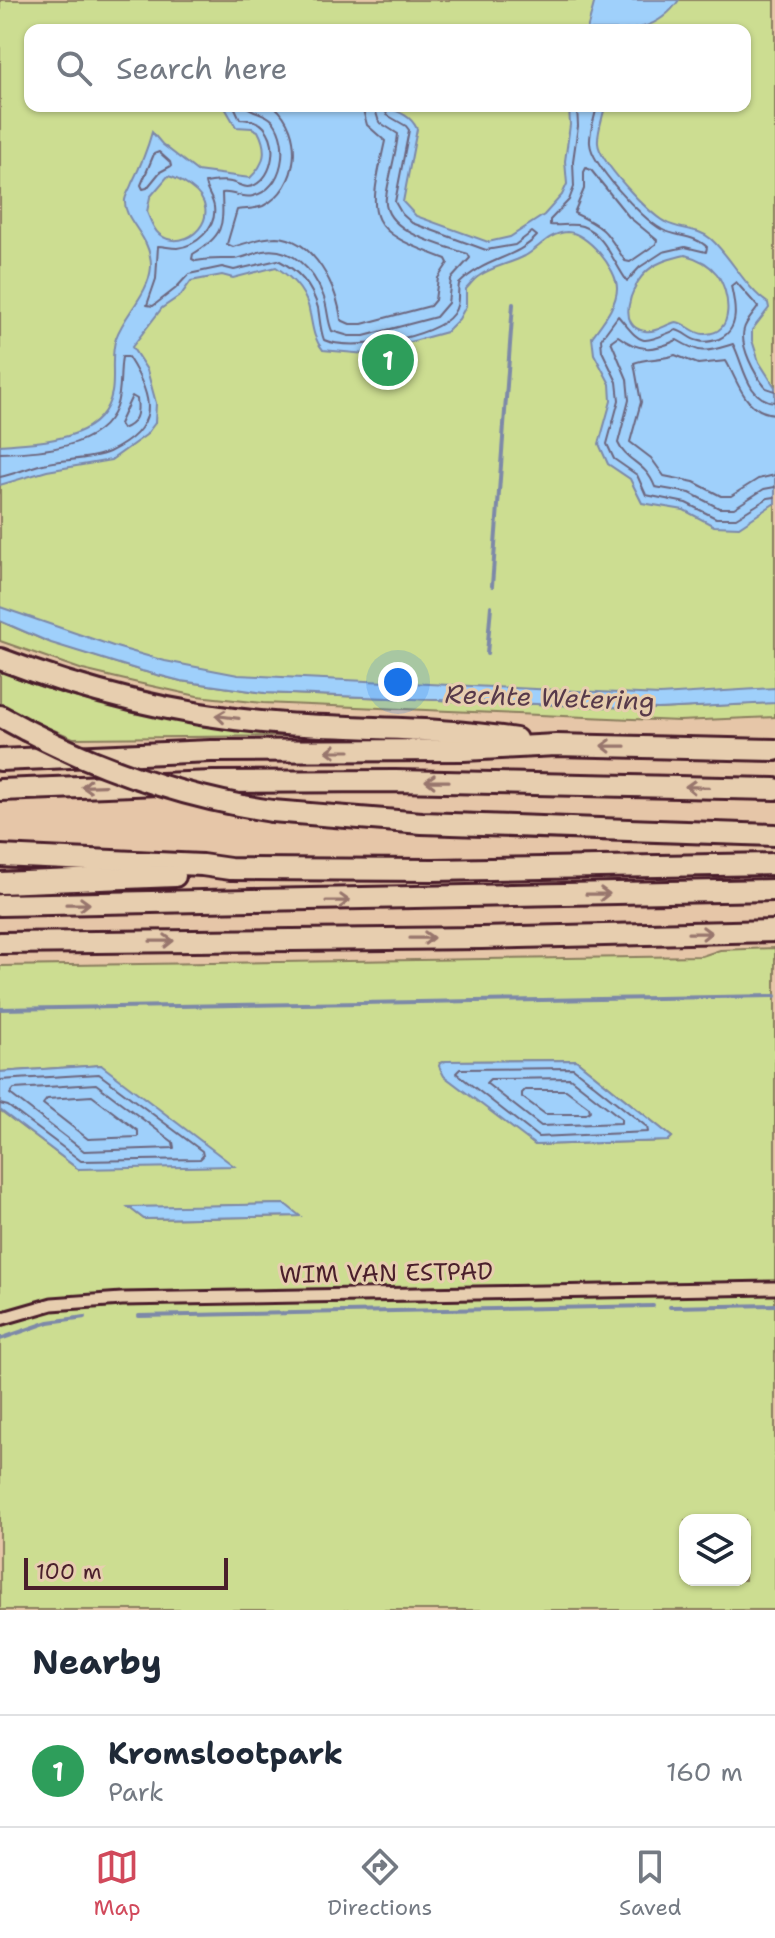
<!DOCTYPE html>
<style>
:root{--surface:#fff;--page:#f2f2f3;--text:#1f2937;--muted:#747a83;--line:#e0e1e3;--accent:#d1495b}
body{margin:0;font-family:"Shantell Sans",sans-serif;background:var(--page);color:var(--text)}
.controls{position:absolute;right:24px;bottom:24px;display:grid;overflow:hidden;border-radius:16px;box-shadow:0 2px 6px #0004}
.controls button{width:72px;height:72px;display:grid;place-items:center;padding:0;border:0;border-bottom:2px solid var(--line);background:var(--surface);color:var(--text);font:40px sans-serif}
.scale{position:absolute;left:24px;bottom:20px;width:204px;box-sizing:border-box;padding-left:8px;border:4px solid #4a1f2b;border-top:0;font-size:22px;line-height:28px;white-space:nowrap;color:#4a1f2b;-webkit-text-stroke:6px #e7ceaf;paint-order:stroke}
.you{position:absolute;left:398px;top:682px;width:28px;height:28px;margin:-20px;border:6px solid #fff;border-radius:50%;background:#1a73e8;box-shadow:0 0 0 12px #1a73e833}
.badge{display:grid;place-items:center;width:52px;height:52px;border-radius:50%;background:var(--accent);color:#fff;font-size:26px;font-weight:700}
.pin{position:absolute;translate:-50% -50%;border:4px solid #fff;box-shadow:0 2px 8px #0006}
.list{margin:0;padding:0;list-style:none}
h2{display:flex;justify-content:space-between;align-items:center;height:104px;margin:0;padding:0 32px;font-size:34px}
h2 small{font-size:26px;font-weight:400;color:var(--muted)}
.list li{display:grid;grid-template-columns:52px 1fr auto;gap:24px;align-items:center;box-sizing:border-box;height:112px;padding:0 32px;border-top:2px solid var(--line)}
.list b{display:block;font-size:30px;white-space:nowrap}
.list p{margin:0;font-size:26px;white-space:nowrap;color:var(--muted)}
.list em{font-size:26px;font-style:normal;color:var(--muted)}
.icon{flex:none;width:44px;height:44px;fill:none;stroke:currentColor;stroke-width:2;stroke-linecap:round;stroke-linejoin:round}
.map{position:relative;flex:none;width:775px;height:1610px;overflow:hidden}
.search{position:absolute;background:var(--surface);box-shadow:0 2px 6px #0004;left:24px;right:24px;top:24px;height:88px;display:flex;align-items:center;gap:20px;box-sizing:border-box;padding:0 28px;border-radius:16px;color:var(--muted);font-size:30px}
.sheet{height:216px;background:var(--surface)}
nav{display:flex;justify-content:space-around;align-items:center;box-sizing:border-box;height:112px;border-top:2px solid var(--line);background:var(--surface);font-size:22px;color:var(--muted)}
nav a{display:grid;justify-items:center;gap:4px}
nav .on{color:var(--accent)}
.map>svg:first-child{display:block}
.green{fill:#ccdd91;stroke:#8b7e5e;stroke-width:2;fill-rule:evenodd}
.water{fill:#9fd0fb;stroke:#7d89a8;stroke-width:2;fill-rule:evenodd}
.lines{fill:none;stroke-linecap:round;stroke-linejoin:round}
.shore{stroke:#6c667e;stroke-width:2}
.stream{stroke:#7d89a8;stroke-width:4}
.minor-casing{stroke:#4a1f2b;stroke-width:17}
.motorway-casing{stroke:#4a1f2b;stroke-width:26}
.minor{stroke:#e7ceaf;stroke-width:11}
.motorway{stroke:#e7ceaf;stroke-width:20}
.motorway-bridge-casing{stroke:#4a1f2b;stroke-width:26;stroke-linecap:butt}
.motorway-bridge{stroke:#e7ceaf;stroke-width:20}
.oneway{stroke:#98766d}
.labels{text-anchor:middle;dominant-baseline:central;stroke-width:6;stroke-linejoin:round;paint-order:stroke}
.street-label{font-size:24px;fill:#4a1f2b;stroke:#e7ceaf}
.water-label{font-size:26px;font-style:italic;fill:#573a4a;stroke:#e7ceaf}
</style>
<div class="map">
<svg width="775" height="1610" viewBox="0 0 775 1610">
<rect width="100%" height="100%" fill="#e6c6a8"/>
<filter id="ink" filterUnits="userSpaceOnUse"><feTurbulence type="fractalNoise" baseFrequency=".0125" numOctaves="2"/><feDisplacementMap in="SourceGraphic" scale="16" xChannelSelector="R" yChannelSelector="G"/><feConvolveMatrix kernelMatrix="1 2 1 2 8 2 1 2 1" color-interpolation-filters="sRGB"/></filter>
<g filter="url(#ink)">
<g class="green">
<path d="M0,0H775V696L560,701L210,681L0,614ZM30,30H745V106H30Z"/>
<polygon points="0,621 44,640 142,671 181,681 265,693 658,709 766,703 775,703 775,717 679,721 263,703 197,696 138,683 83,670 0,641"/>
<path d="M0,671C91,710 191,722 288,736L73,738L20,716L0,705Z"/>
<path d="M775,948V1610H0V1110L78,1169L101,1065L0,1072V966L702,956L720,950ZM576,1060L672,1137L668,1141L535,1145L440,1063L446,1061ZM284,1204L299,1216L144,1219L130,1208ZM685,1520H745V1580H685Z"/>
</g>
<g class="water">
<path d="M595,0H679C655,35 624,30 587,30Z"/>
<path d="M224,106H383C397,111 411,115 417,129L403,202L416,216L488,242L510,237L544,215L562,195L567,184L565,161L570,125L569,106H605C603,117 597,132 598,143C599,161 648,213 665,222C679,230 699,228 711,239C731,257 746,289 768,303L769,308L752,330V340L759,362L775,387V503L739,527L714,526L684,510L642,503L630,479L608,464L599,444L611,401L610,384L594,354L592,337C601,324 617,306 617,288C617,269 587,232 567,232C549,233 539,248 525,256C510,264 493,266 479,276C474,279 470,285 466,289V306L459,319L446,332L366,354L323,350C313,338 313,328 310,314C307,293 293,278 276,267L233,278L222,275L191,281L181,295L162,308L132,347L147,370L156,403L155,423L146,435L111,460L47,471L0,485V445C39,441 103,443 112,392C115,375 110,355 116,338C125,313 149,294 151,267C152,236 123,221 125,200C126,194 130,189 132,183C140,167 147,150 152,132L162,144L197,171L250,178C265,164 268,150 258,131L252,128L236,127ZM168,176C177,178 183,182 190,187C229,214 185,256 159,234C153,229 150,219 147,212L150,197ZM685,255C697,258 709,264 717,274C730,292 736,335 704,334C694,334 686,323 676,322C666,324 656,333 645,331C616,327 631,287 644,274C655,262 670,259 685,255Z"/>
<polygon points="0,607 116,647 165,661 238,675 660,695 775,688 775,703 658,709 265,693 181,681 142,671 51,643 0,621"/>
<polygon points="576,1060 672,1137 668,1141 535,1145 444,1076 439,1066 440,1063 446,1061"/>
<polygon points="101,1065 234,1166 78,1169 0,1110 0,1072"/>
<polygon points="285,1204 300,1216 144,1219 128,1207"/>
</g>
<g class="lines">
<g class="shore">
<path d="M234,106L240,119C249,120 258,120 264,127C278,143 274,174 255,185C245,190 240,184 231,182C223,180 212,182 205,183C206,191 213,198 214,207C217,228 196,246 177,248C170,248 164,246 158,246L156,279L147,305L153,306L175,289L189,274L222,267L234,270L278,260C298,270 312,286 318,308C320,319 320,329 324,340C350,352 436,338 453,314C460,305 457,295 459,284C484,258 516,259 537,236L532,232L515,245L486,250L412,223L402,214L395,202L409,130L406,126L387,115L384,106"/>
<path d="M246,106C253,113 265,112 273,121C290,143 284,189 253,196C241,199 232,191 222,193C223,225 225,235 193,254L192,259L196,261C209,258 220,259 233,259C242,259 253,253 263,251C292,246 313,270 323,295C328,307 327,320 332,331L349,336H364L436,317L448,303L451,279L470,258L468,254C443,245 381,232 386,197C389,176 396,155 398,134L379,122L374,106"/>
<path d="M274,106C304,131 300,188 263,206C255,209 245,209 237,210L227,244L233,247C247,243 261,237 276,237C314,238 338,289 341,320L350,324H362L430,306L435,300L438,278L448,263L446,259C365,229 367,222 385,141L367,125L362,106"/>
<path d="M577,106L578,126L573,161L574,187L569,200L550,220V225C561,226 572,223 582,226C605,234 614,264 627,281L640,267L663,252L685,247L706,252L707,247C695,235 675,237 661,229C642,219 591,164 590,143C589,132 595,117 597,106"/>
<polygon points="159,152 170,162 171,166 160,172 147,188 143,189 141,185 154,154"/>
<path d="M586,168L591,170L629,217L657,240L656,244L630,262L625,261C606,231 606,228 574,213L584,189V172Z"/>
<path d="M775,391L766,388C755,375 739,346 744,329C746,321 754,314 758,307L736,282L731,286C735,304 741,329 719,339C713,341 705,343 699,341C690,340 685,332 676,330C638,345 643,345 618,316L601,339L602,351L617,382L619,400L607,444L614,459L637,475L646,495L686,503L716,518H736L768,498L775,497"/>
<path d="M132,396L137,399C139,413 137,424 122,429L119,424Z"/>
<path d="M775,402C746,400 744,364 733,344C706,352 702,355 677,340C654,351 639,352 618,336L611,341L627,379L629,400L618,443C626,462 646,462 655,487L690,493L719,508H734L764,489L775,487"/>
<path d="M775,414C744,412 739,383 726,361L698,364L675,355C662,360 645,358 634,363L641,402L630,442L651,458L664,476L694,482L721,496H731L758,479L775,475"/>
<path d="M0,453C38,452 101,449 116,407C122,390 119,374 122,357H128C155,399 160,428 109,452C90,460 67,459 48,463C31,466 16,474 0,477"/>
<polygon points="573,1068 647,1127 648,1132 538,1137 456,1073 460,1069"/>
<polygon points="570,1078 621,1118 621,1123 541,1126 486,1083 490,1079"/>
<polyline points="0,1080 99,1074 202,1151 203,1156 200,1159 81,1161 8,1106 0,1104"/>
<polygon points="96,1084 173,1142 174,1148 84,1151 10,1094 14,1089"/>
<polygon points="525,1090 566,1090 589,1107 590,1111 586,1114 545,1114 522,1097 522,1093"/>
<polygon points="92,1096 138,1131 138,1137 88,1139 43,1104 47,1099"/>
</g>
<g class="stream">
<polyline points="492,586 513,304"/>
<polyline points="487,654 491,606"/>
<polyline points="0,1009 775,996"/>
<polyline points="670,1307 775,1305"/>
<polyline points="139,1316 653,1306"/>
<polyline points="0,1339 49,1322 85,1317"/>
</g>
<defs>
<polyline id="minor" points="0,1319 52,1304 122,1299 775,1288"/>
<g id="motorway">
<path d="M0,659C91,694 187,717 285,724C362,729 439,727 516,739"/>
<polyline points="0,716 26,730"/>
<polyline points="0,760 211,751 464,750 556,745 775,750"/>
<polyline points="0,790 213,782 395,781 775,789"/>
<polyline points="272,811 422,823 775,835"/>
<polyline points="0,856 202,865 230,869 434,870 775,864"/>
<polyline points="0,883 175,876"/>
<polyline points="0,905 775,890"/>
<polyline points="0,943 482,938 775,931"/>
</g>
</defs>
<use href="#minor" class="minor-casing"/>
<use href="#motorway" class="motorway-casing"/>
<use href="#minor" class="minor"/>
<use href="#motorway" class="motorway"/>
<defs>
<path id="motorway-bridge" d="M26,730C103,770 187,798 272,811"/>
</defs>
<use href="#motorway-bridge" class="motorway-bridge-casing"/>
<use href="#motorway-bridge" class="motorway-bridge"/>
</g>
<defs><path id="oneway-shaft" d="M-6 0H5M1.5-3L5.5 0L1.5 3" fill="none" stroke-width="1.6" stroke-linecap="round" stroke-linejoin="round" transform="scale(2)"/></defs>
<g class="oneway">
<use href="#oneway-shaft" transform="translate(227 717) rotate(-173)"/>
<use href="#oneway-shaft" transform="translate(613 746) rotate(-179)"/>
<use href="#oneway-shaft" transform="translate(338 751) rotate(180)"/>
<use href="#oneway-shaft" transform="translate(437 781) rotate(-179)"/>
<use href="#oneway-shaft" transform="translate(93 786) rotate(178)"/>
<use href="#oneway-shaft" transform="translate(697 787) rotate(-178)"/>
<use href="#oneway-shaft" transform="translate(598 894) rotate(-1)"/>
<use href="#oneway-shaft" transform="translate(338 901) rotate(-1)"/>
<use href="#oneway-shaft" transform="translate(78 904) rotate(-1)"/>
<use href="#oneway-shaft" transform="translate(700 933) rotate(-1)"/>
<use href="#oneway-shaft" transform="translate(422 938) rotate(-1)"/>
<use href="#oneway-shaft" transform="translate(162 941) rotate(-1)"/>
</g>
</g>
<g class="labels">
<g class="street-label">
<text transform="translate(386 1273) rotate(-1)">WIM VAN ESTPAD</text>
</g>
<g class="water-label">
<text transform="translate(550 697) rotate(2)">Rechte Wetering</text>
</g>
</g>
</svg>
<div class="controls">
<button><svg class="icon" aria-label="layers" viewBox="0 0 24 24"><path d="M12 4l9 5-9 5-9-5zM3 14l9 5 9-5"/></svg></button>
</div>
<div class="scale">100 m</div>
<div class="you"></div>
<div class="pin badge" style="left:388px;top:360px;background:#2e9e5b">1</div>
<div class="search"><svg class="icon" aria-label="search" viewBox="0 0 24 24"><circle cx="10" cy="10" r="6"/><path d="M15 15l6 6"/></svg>Search here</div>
</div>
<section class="sheet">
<h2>Nearby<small></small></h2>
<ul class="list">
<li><span class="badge" style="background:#2e9e5b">1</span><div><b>Kromslootpark</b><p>Park</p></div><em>160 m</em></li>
</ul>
</section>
<nav>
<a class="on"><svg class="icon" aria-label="map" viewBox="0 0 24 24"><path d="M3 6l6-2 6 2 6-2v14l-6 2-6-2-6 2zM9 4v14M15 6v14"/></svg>Map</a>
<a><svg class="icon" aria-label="directions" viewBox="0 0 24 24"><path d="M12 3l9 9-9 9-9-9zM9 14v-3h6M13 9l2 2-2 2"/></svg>Directions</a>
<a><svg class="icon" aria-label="saved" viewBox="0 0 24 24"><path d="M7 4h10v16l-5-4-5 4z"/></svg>Saved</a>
</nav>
